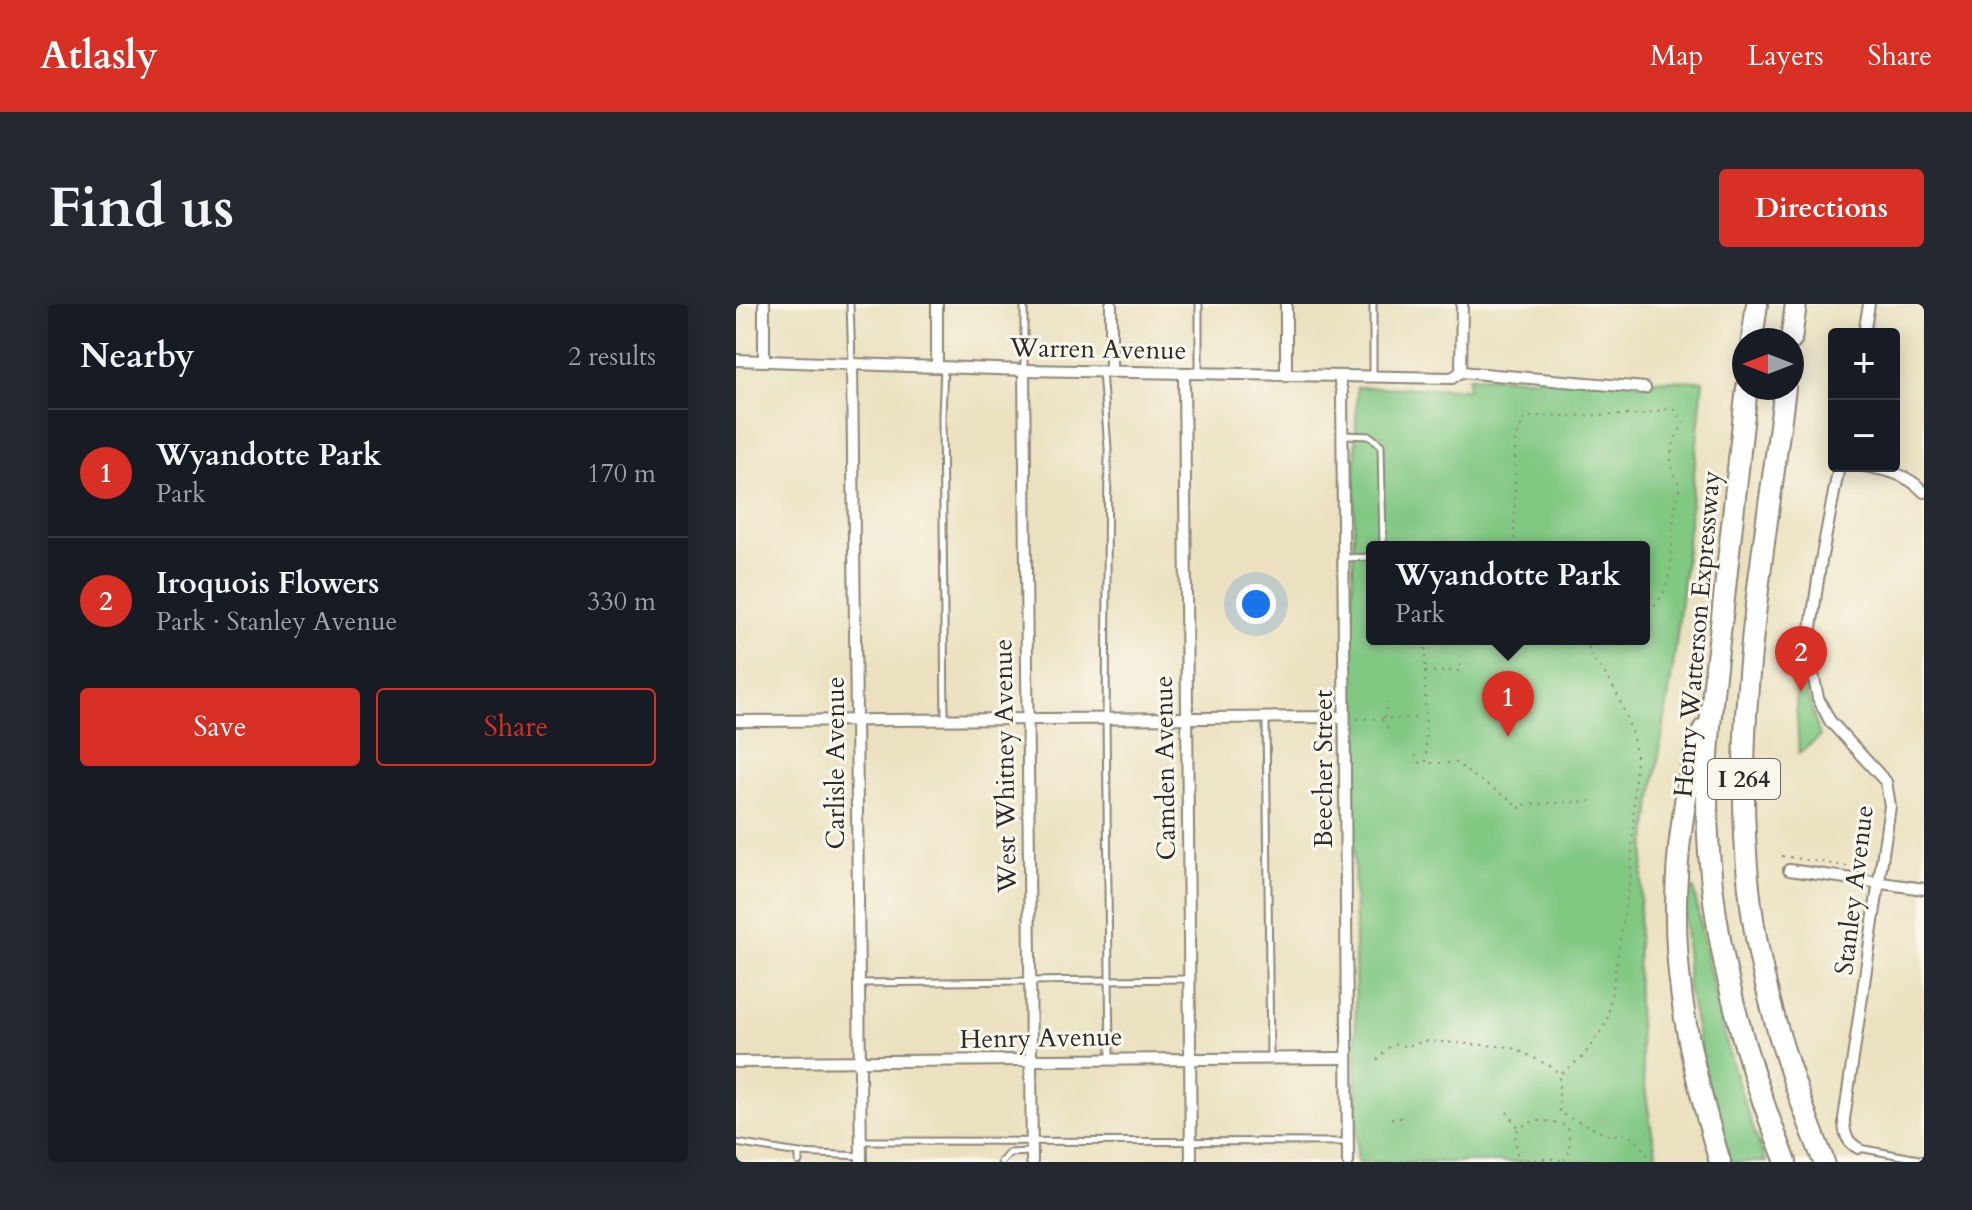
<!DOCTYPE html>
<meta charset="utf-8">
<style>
:root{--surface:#171b24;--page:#242831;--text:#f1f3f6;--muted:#9ea1a6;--line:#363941;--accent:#d93025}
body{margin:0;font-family:Cardo,serif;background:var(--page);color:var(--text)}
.controls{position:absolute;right:24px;top:24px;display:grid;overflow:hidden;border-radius:8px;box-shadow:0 4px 20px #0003}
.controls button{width:72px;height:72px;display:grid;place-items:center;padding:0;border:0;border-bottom:2px solid var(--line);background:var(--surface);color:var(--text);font:40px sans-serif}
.compass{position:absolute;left:996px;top:24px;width:72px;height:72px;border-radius:50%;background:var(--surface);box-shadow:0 4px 20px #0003;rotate:270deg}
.you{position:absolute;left:520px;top:300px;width:28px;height:28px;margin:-20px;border:6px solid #fff;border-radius:50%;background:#1a73e8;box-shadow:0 0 0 12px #1a73e833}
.badge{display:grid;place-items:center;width:52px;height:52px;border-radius:50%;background:var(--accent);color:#fff;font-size:26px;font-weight:700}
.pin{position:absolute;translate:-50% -66px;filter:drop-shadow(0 2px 4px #0008)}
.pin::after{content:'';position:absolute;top:42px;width:28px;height:24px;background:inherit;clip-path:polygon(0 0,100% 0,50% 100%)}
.popup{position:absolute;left:630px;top:237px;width:284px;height:104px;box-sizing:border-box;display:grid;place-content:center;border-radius:8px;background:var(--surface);filter:drop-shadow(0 2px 6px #0005);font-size:26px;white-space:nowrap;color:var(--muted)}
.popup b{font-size:30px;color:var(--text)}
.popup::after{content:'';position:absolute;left:50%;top:100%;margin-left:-16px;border:16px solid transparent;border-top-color:var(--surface)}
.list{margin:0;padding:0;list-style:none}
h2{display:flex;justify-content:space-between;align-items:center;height:104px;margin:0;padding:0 32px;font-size:34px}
h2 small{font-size:26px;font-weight:400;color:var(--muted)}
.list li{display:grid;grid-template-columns:52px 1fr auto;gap:24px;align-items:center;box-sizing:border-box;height:128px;padding:0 32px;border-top:2px solid var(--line)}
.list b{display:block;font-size:30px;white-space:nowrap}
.list p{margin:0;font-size:26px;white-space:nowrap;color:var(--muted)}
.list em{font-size:26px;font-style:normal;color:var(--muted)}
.actions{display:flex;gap:16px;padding:24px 32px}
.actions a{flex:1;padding:18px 0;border:2px solid var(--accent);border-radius:8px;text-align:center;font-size:28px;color:var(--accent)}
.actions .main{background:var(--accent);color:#fff}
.map{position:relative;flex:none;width:1188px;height:858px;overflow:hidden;border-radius:8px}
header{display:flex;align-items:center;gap:48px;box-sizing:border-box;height:112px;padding:0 40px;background:var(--accent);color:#fff}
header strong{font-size:38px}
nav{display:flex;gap:44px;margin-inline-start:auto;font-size:28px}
.intro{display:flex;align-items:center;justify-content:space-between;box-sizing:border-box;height:192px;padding:0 48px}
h1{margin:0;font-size:56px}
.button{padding:20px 36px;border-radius:8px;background:var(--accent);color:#fff;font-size:28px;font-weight:700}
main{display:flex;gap:48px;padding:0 48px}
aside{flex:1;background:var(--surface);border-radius:8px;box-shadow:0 4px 20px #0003}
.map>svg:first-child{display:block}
.green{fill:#81c883;stroke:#567a57;stroke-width:2;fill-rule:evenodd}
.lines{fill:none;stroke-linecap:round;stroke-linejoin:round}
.service-casing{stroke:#8b8676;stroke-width:9}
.minor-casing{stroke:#8b8676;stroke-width:14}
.motorway-casing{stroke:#8b8676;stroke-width:24}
.path{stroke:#8b8676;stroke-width:2;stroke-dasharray:2 6;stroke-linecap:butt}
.service{stroke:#fff;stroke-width:5}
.minor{stroke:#fff;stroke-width:10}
.motorway{stroke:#fff;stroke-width:20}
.labels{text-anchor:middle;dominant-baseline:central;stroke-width:6;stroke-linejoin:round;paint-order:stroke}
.shield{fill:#fbf7ec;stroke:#696865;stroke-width:2}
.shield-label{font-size:24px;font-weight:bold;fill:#2b2b2b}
.street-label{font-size:26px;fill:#2b2b2b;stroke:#fbf7ec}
</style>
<header>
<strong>Atlasly</strong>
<nav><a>Map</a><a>Layers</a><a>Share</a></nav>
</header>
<div class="intro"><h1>Find us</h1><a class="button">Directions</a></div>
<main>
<aside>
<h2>Nearby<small>2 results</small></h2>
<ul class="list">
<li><span class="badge">1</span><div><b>Wyandotte Park</b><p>Park</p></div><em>170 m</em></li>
<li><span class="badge">2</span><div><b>Iroquois Flowers</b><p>Park · Stanley Avenue</p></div><em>330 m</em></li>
</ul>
<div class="actions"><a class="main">Save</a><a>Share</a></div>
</aside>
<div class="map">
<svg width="1188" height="858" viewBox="0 0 1188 858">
<rect width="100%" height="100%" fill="#fbf7ec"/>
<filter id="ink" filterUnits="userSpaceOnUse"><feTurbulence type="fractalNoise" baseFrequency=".0125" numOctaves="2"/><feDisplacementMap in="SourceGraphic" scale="16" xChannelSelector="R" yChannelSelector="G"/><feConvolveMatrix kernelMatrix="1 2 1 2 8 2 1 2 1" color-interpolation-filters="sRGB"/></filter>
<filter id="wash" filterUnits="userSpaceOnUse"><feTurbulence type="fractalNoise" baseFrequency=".006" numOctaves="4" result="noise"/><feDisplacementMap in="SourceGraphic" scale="32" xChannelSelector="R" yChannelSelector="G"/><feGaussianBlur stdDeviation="1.8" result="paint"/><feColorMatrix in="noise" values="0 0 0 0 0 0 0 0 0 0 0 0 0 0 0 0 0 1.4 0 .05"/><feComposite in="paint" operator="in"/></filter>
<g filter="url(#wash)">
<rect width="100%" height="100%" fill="#ebe1c0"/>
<g class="green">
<path d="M732,73L967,77C958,167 950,258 939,348C927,438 907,527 903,618C898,699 905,779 922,858H621L616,302L621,83L732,85ZM636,243H908V335H636Z"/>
<polygon points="1057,342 1084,433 1063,449"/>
<path d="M958,585C974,679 994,769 1030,858H994L975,797L952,684L948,588Z"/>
</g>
</g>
<g filter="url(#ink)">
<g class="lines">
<defs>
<g id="service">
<polyline points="114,0 116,59"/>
<polyline points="463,0 463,69"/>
<polyline points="637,0 637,71"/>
<polyline points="208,62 206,112 209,416"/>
<polyline points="288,65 288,0"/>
<polyline points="366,68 372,144 370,414 374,754"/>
<polyline points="608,131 634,132 645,141 647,243"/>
<polyline points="608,254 636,253"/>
<polyline points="530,415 534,753"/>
<polyline points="123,679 452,675"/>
<polyline points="125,837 611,838"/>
<polyline points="0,839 63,849"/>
<polyline points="1123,844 1188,856"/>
<polyline points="63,858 63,849 125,852"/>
<polyline points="265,858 273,849 295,848"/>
</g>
<g id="minor">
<polyline points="28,0 28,56"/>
<polyline points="201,0 201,61"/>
<polyline points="375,0 375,68"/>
<polyline points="550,0 550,72"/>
<polyline points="1128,30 1133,0"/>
<polyline points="0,56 288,66 716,74 725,68 726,0"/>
<polyline points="116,61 125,858"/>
<polyline points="288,66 296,858"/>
<polyline points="725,68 909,84"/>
<polyline points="448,69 455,858"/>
<polyline points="603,72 606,89 612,858"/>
<path d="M1103,162L1084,262L1072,345L1082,394L1094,417L1150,478L1154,502L1108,815C1108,829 1110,837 1122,844"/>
<path d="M1128,162C1151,166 1171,170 1188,188"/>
<polyline points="0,417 608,413"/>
<polyline points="1053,566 1188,585"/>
<polyline points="0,758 611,754"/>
</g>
<g id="motorway">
<polyline points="1016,36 1021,0"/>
<polyline points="1055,36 1060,0"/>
<path d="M1011,84C1002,160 994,236 986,313C979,369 972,425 971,481C969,610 1002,740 1050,858"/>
<path d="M1049,84C1028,250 995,417 1013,584C1023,679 1053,770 1088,858"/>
<path d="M968,425C953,460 951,484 946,520C929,642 949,742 984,858"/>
</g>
</defs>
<use href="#service" class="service-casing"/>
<use href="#minor" class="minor-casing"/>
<use href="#motorway" class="motorway-casing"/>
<g class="path">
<path d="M778,243L779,138L788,115L798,112L902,111L929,105L938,106L948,119C935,140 928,159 944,181C942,192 939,202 938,213C934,248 941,289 908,311"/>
<path d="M851,335L855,354C878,374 896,421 900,450L895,569L871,718L847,753L823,771V809L872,831L887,830L899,835L911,849L913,858"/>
<polyline points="689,344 690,459 723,459 728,466 773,495 781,503 784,504 784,501 857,497"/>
<polyline points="689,368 724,367 724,348"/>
<polyline points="648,414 651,398"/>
<polyline points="621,415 685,414"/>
<polyline points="646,416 653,426"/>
<polyline points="679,451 684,459 689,459"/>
<polyline points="1046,552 1115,563"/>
<polyline points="641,756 656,740 669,742 691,737 775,743 818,764 823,771"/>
<polyline points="771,808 782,823"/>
<polyline points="655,814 668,814"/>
<path d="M783,857C798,856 817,852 831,858"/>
<path d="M782,858L779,829C792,813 814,815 832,823L834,847L828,856"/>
</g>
<use href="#service" class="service"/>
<use href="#minor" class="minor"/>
<use href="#motorway" class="motorway"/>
</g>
</g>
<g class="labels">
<rect class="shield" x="972" y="455" width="72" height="40" rx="6"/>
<g class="shield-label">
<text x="1008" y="475">I 264</text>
</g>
<g class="street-label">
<text transform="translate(362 45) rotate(1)">Warren Avenue</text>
<text transform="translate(961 330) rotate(-85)">Henry Watterson Expressway</text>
<text transform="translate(99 459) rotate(-90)">Carlisle Avenue</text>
<text transform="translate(269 462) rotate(-91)">West Whitney Avenue</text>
<text transform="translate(429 464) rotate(-91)">Camden Avenue</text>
<text transform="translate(587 465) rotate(-90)">Beecher Street</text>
<text transform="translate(1118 586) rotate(-83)">Stanley Avenue</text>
<text transform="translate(305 734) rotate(-1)">Henry Avenue</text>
</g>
</g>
</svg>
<div class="controls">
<button>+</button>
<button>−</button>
</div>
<svg class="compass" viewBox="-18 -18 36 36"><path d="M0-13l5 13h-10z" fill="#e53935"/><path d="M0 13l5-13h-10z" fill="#9ea1a6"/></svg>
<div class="you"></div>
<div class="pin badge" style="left:772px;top:433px">1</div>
<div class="popup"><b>Wyandotte Park</b>Park</div>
<div class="pin badge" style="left:1065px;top:388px">2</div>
</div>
</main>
